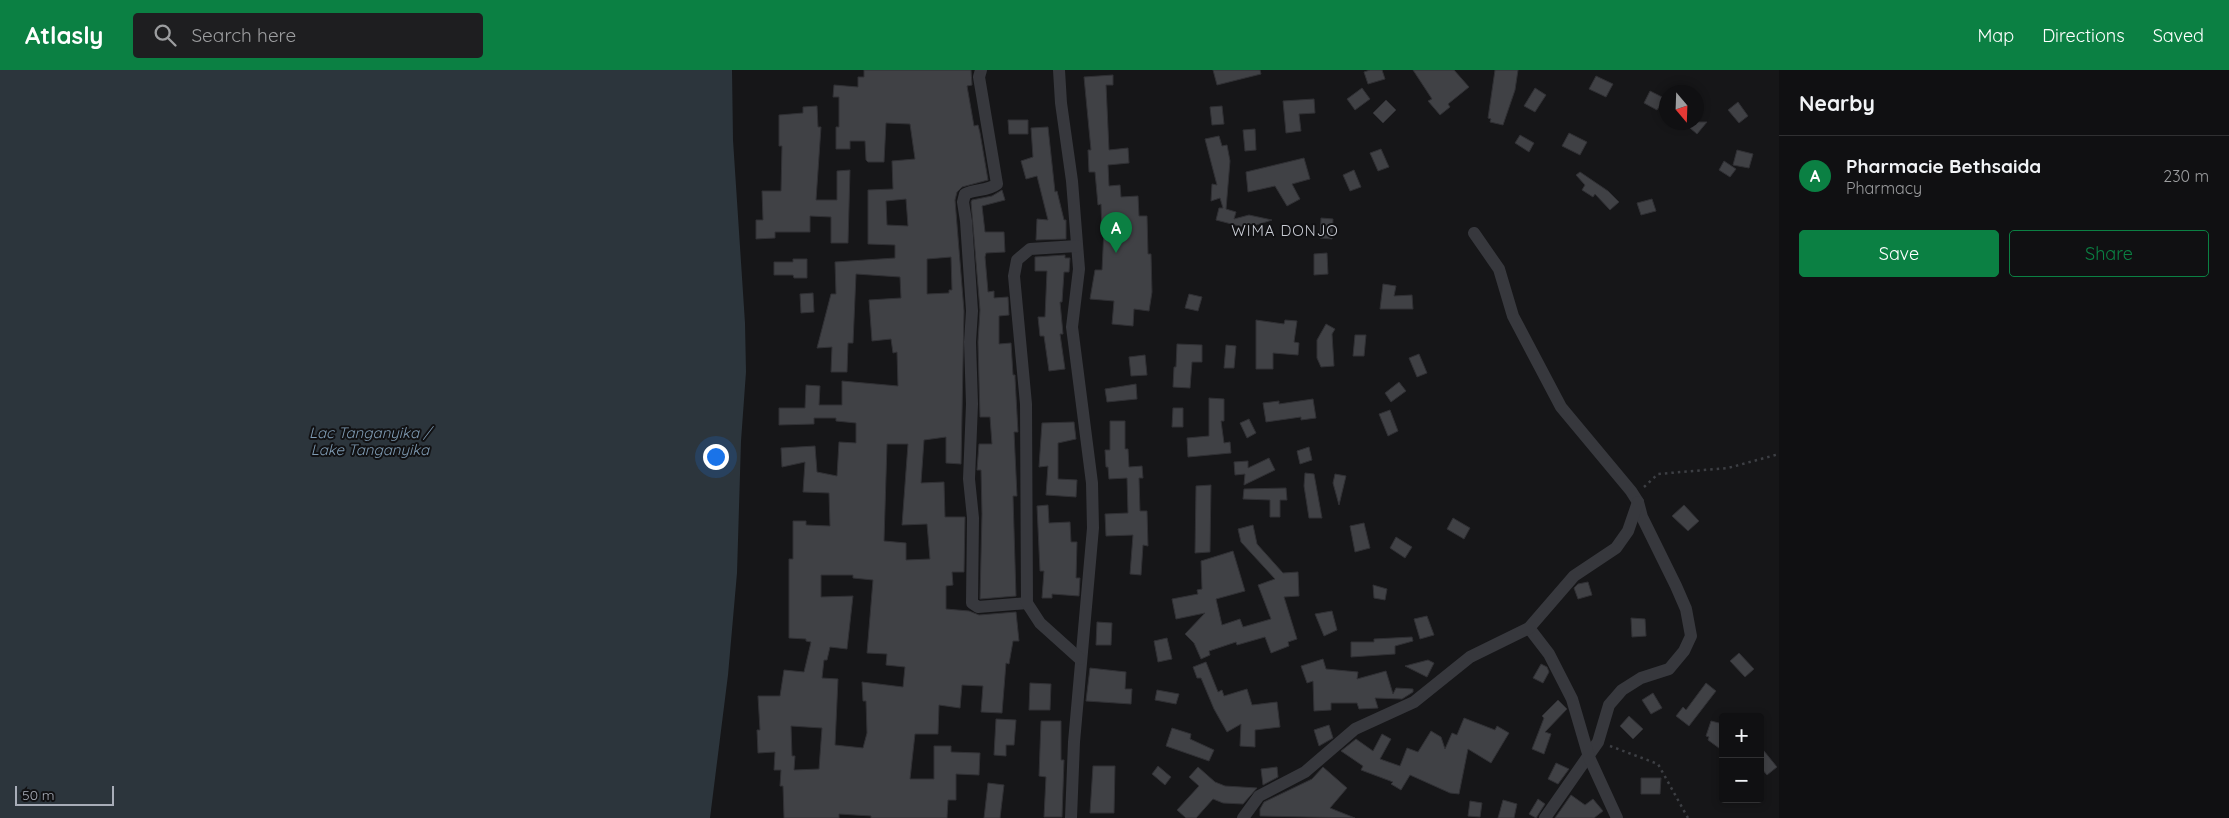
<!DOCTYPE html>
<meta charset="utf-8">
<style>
:root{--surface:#101012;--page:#1e1e20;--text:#f1f3f6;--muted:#9c9d9f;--line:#303032;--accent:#0b8043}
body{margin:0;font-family:Quicksand,sans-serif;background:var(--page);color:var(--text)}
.controls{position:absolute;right:15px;bottom:15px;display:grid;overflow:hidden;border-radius:5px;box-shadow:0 2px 8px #0003}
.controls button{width:45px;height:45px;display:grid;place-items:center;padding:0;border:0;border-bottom:1px solid var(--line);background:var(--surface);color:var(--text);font:25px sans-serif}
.compass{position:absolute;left:1659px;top:15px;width:45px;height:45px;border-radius:50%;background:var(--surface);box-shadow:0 2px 8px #0003;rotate:161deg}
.scale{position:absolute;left:15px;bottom:12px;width:99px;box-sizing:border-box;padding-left:5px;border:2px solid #a8adb8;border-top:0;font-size:14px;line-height:18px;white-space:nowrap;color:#a8adb8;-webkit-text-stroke:4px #111113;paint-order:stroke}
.you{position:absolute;left:715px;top:386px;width:18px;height:18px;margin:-12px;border:4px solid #fff;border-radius:50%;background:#1a73e8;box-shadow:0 0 0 8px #1a73e833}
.badge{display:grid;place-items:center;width:32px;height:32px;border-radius:50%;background:var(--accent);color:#fff;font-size:16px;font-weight:700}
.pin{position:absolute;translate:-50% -41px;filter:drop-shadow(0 1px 2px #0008)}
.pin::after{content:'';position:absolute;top:26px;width:18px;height:15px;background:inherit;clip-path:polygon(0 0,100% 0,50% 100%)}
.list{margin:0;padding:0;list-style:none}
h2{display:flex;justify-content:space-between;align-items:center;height:65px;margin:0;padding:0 20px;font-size:21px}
h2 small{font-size:16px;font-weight:400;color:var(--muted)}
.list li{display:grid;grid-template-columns:32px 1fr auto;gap:15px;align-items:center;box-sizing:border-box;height:80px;padding:0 20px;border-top:1px solid var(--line)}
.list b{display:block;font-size:19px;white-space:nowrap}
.list p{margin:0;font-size:16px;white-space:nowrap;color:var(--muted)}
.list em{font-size:16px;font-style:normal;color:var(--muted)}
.actions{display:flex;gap:10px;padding:15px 20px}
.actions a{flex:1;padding:11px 0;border:1px solid var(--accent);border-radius:5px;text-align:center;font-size:18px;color:var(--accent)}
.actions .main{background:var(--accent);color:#fff}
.icon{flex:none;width:28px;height:28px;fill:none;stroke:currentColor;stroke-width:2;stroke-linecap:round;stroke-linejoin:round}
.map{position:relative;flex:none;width:1779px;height:748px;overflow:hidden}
header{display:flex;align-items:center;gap:30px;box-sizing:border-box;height:70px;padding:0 25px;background:var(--accent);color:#fff}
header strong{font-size:24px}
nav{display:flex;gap:28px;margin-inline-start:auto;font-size:18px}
.search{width:350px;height:45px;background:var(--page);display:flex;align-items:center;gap:12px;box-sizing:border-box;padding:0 18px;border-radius:5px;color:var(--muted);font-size:19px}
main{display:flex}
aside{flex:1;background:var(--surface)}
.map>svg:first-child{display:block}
.water{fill:#2c353c}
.building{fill:#404145;stroke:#303034;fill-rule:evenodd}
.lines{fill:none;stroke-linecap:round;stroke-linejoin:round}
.path{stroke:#3d3f44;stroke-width:2.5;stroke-dasharray:2.5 4;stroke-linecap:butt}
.minor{stroke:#37383d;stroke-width:12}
.labels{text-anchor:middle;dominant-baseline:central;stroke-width:4;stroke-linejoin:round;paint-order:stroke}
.neighbourhood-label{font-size:15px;letter-spacing:1px;fill:#c9ccd4;stroke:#111113}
.water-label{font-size:15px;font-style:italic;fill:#7f9bb3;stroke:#111113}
</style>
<header>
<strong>Atlasly</strong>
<div class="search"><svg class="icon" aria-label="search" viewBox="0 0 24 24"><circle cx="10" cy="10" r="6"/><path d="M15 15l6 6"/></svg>Search here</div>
<nav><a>Map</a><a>Directions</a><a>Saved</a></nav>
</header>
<main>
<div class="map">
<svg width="1779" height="748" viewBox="0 0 1779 748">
<rect width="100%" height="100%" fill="#161618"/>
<polygon class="water" points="0,0 732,0 733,70 745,253 746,302 741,371 737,503 728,605 710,748 0,748"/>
<g class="building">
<path d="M864,0H971L972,15L967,16L974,56L978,55L980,63L988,110L962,117L957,122L955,130L964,241L961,394L946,393V367L924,370L921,413L944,412L945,447H965L964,502H952L953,515L946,516V539L969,541L979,545L1016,542L1019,571H1013L1009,594L1006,593L1002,643L981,642L983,616L962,615L960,638L939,635L938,664H915L910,709H934V676H951V682L980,683L979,705L956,704V730H948L947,748H871V746L839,744V748H784L783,716H780L781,700H774L775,682L758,683L757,660H760L758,626H780L784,600L804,602L811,572L806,571V569L789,568V489H793V451H806V455L830,456L829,423L803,422L805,392L782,397L781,378L815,376L817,402L837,406L839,372L856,373V353L836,351V348H814V354L779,355V338H805L806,315L820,316L819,335H842V311L898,316L897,282L893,283L891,269L872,271L869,230L901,228L900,207L856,204L853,273H848L847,302H831L832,277L817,278L831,224H836L835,192L895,188V175L868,174V120L893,119L892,91L915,89L910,54L886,53L884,92H868L866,90L865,71H850V79H836V57H839V27H833L834,15L858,17V7H864ZM906,129L908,156L887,155L886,131ZM951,187L952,220H949V223L927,224V189ZM887,374H908L902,455L927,454L930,489L906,490V473L884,471ZM821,505H853V508L873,510L867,583L887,584L886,595L905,597L903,617L862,612L863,631H866L867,663L863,678L835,675L838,609L822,608L824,590H827L830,577L847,579L853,526L821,527ZM791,656L822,658L819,699L794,700L795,686H792Z"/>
<polygon points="1213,0 1260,0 1261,4 1217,15"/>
<polygon points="1370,0 1382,0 1385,9 1368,14 1364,2"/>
<polygon points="1413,0 1454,0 1469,17 1448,34 1450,37 1440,45 1428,31 1432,29"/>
<polygon points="1495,0 1518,0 1515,20 1503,55 1490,52 1491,49 1488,48"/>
<polygon points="1113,5 1113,15 1106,15 1109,80 1128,78 1129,93 1108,95 1109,116 1120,115 1121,127 1138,126 1139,146 1147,146 1148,184 1151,184 1152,222 1149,241 1134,239 1133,256 1112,254 1114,231 1090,229 1095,200 1102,200 1104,159 1102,159 1101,134 1098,135 1095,102 1089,102 1088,80 1091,80 1084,7"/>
<polygon points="1596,6 1613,14 1606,27 1589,19"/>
<polygon points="1362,18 1370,29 1355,40 1347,29"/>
<polygon points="1535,18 1546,25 1535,42 1524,36"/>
<polygon points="1650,21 1664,28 1657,40 1644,33"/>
<polygon points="1314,29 1315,43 1299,44 1301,61 1286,63 1283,31"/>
<polygon points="1386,30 1396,40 1383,53 1373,43"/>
<polygon points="1738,32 1748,46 1739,53 1728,40"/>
<polygon points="817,36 818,57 821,57 816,130 837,130 837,101 850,100 848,173 831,173 831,147 810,146 810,162 775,162 775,168 756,169 756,150 763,150 762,121 781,121 782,76 779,76 779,45 803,43 803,37"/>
<polygon points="1222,36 1224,54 1212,55 1210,37"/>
<polygon points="1008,50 1028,50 1028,64 1009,64"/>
<polygon points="1683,52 1707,52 1697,64"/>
<polygon points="1048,57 1055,122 1057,121 1064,150 1066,150 1066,169 1036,170 1037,149 1048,150 1037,106 1026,109 1021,91 1033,87 1031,58"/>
<polygon points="1255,59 1256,80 1245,81 1243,60"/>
<polygon points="1569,63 1587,72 1580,85 1562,76"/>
<polygon points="1520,65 1534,73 1529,82 1515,73"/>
<polygon points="1219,66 1222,76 1227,75 1230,91 1226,139 1236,142 1234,149 1249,145 1272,150 1247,158 1216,150 1219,138 1223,138 1220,128 1211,131 1212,114 1217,115 1205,69"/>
<polygon points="1381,79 1389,97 1378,101 1370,83"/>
<polygon points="1737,80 1753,84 1749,98 1733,95"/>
<polygon points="1304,88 1310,109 1292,114 1300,129 1287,136 1275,116 1248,122 1246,102"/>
<polygon points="1724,91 1736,99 1730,107 1719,100"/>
<polygon points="1354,100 1361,117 1350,121 1343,105"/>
<polygon points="1580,102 1608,121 1619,132 1610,140 1595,124 1593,127 1582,120 1585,115 1576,105"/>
<polygon points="1002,120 1005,130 982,136 985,162 1004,162 1005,182 986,183 985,187 988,222 994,221 994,228 1008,227 1009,245 999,246 999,274 1011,273 1013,305 1015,305 1015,308 1018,362 1014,362 1017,426 1013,426 1016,526 980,529 982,444 981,400 977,400 979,374 992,374 990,347 980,347 978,272 980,240 971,132 972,130 992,126"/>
<polygon points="1652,129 1656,141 1641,145 1637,133"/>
<polygon points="1321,148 1333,149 1332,169 1320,168"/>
<polygon points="1327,183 1328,204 1314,205 1314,184"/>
<polygon points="1065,185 1065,188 1070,188 1069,202 1064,202 1062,232 1060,232 1063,264 1060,264 1065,299 1049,301 1044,266 1040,266 1038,247 1045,247 1047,201 1035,201 1035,187"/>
<polygon points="793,189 807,189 807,208 794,208 793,205 774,205 774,192 793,192"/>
<polygon points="1383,214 1396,216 1394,226 1412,225 1413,239 1380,239"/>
<polygon points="813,223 814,242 801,243 800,224"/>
<polygon points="1189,224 1202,227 1198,241 1185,238"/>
<polygon points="1256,250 1284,254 1285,250 1297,251 1294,272 1299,273 1298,285 1273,283 1273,299 1256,299"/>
<polygon points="1326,254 1335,259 1332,264 1334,296 1321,297 1317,288 1317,270"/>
<polygon points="1355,265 1366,265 1364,286 1353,286"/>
<polygon points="1177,274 1202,275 1202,292 1192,292 1190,318 1173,317 1174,297 1176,297"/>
<polygon points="1226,275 1236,276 1234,298 1224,298"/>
<polygon points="1419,284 1427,303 1417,307 1409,288"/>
<polygon points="1145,285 1147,305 1131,306 1129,287"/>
<polygon points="1399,312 1406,321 1391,332 1385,323"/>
<polygon points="1136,314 1137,329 1107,332 1105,319"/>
<polygon points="1209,328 1224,329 1224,351 1221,351 1224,373 1230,372 1231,383 1188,387 1187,368 1209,366"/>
<polygon points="1313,329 1316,348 1301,350 1301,347 1266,352 1263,333 1279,331 1279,334"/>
<polygon points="1173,338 1183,338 1183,357 1172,357"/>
<polygon points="1390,340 1398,361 1388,366 1379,344"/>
<polygon points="1249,349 1256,363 1247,368 1240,353"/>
<polygon points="1110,351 1125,351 1125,379 1128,379 1129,397 1142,396 1143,408 1139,408 1140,441 1147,441 1148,476 1143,475 1141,505 1130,504 1133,465 1106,466 1105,444 1128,443 1127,408 1109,409 1108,397 1106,397 1105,380 1110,380"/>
<polygon points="1074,352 1076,369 1058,373 1058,409 1077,410 1076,427 1046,425 1048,396 1039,397 1042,353"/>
<polygon points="1309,377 1312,390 1300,394 1297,381"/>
<polygon points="1269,388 1275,400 1244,415 1245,404 1235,405 1234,392 1248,391 1248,398"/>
<polygon points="1305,403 1314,404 1322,448 1309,448 1304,416"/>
<polygon points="1335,404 1346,406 1339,435 1333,413"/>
<polygon points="1211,415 1210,482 1195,483 1196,416"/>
<polygon points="1286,418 1287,430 1280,430 1280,447 1270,447 1270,430 1243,429 1244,419"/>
<polygon points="1048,435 1049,453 1070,452 1071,472 1077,472 1076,508 1080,508 1079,526 1052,524 1052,528 1042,528 1044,501 1040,501 1037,436"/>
<polygon points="1684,435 1699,451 1688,461 1672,446"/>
<polygon points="1453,448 1470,458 1464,469 1447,459"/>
<polygon points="1364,453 1370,478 1355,482 1350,456"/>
<polygon points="1253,455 1257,474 1283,503 1298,502 1299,526 1284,527 1297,569 1288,572 1289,576 1271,583 1265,567 1237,575 1236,572 1209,581 1210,585 1201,589 1194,573 1185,564 1205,543 1176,549 1172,529 1198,524 1197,520 1202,519 1201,491 1233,481 1245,521 1216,529 1222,555 1240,549 1243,557 1271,549 1258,515 1275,509 1241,472 1238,459"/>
<polygon points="1396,467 1412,477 1405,488 1390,478"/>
<polygon points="1588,512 1592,525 1578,529 1574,518 1578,514"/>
<polygon points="1373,515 1387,519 1385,530 1374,528"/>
<polygon points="1332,541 1337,560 1324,566 1315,544"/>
<polygon points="1427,546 1434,565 1420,569 1414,549"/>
<polygon points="1631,548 1645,549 1646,566 1632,567"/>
<polygon points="1097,552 1112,553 1111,575 1096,575"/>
<polygon points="1412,567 1413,571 1395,576 1395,584 1351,587 1351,572 1374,572 1374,569"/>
<polygon points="1167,568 1172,589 1158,592 1154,571"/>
<polygon points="1739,583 1754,599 1745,607 1730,591"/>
<polygon points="1323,589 1326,599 1358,602 1357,609 1386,601 1393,624 1396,618 1413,619 1413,622 1402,629 1375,628 1378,638 1359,639 1357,633 1331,633 1331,640 1314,641 1313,611 1307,613 1301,596"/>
<polygon points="1428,590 1434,593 1427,607 1405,596"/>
<polygon points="1206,592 1218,622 1222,620 1224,626 1247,619 1252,635 1277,632 1280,657 1255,660 1255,677 1240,676 1241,654 1227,662 1214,639 1201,608 1197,608 1193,597"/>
<polygon points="1541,594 1547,597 1549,602 1543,613 1533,608"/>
<polygon points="1090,598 1126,602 1125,619 1132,619 1131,634 1086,631"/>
<polygon points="1030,613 1051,614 1050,640 1029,640"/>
<polygon points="1706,613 1716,621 1689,656 1676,646 1683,637 1686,640"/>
<polygon points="1157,620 1179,624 1176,634 1155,630"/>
<polygon points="1653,623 1662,638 1651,644 1642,630"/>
<polygon points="1558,630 1567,639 1545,662 1551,664 1544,684 1532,679 1544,648 1542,646"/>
<polygon points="1629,646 1643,659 1633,669 1620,656"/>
<polygon points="1464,648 1495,660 1497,656 1509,663 1491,693 1468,679 1459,724 1450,723 1410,705 1401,720 1391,714 1393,712 1361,700 1363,696 1341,681 1356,669 1373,681 1382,664 1391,669 1380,689 1400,696 1407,678 1418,682 1431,661 1441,667 1445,679 1452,663 1457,665"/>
<polygon points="996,649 1016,650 1014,675 1006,675 1006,686 994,685"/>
<polygon points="1041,651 1061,651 1061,690 1064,690 1062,747 1044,747 1046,707 1039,706"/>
<polygon points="1711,651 1723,654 1723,681 1708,670 1709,667 1706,666"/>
<polygon points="1329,655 1333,668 1319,676 1314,660"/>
<polygon points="1172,658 1191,664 1190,669 1214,680 1209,691 1166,676"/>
<polygon points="1760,676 1777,697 1767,705 1760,697"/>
<polygon points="1556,693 1569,699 1558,714 1548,709"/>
<polygon points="1093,696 1115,696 1114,743 1090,743"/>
<polygon points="1158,696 1171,707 1165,715 1152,704"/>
<polygon points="1198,697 1215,712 1225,716 1257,718 1243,734 1223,733 1213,729 1196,748 1186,748 1177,740 1199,716 1189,707"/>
<polygon points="1277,697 1278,707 1263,715 1261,699"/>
<polygon points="1323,697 1347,718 1330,738 1355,748 1260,746 1260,739 1264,732 1312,709"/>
<polygon points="1641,708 1661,708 1660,724 1641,724"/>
<polygon points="988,713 1004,715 1000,748 984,748"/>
<polygon points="1571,725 1585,735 1593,729 1603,741 1594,748 1555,748"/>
<polygon points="1538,729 1545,734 1536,748 1529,744"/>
<polygon points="1503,730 1517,734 1514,748 1498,748"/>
<polygon points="1470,731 1482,733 1480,747 1468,746"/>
</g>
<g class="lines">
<g class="path">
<polyline points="1644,417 1658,404 1728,398 1779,384"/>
<polyline points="1610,676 1658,694 1688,748"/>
</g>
<g class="minor">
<path d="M981,0L979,7L997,114C988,121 975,119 965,124L963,132L966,151L972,241L970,272L972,334L969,409L973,448L972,533L978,537L1027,533"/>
<polyline points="1059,0 1061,33 1072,111 1079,199 1072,257 1092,413 1093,458 1074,672 1071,748"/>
<polyline points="1474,163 1499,199 1513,246 1561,337 1631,421 1638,432 1642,447 1676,516 1686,539 1691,566 1684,581 1669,599 1641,608 1622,620 1609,635 1598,672 1545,748"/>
<polyline points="1077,176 1030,179 1017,190 1014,206 1026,334 1027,533 1040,553 1080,589"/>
<polyline points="1529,558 1549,584 1572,629 1589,687 1617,748"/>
<polyline points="1243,748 1259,726 1305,702 1355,659 1414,632 1470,587 1529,558 1574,506 1616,478 1628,461 1638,432"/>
</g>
</g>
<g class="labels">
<g class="neighbourhood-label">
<text x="1285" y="160">WIMA DONJO</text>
</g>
<g class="water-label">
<text x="370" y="362">Lac Tanganyika /<tspan x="370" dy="17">Lake Tanganyika</tspan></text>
</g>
</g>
</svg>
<div class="controls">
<button>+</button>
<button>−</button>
</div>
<svg class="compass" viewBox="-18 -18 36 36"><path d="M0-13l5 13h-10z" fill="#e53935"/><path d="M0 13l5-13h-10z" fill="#9c9d9f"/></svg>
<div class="scale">50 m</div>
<div class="you"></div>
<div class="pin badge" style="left:1116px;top:183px">A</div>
</div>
<aside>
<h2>Nearby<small></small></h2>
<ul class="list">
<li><span class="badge">A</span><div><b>Pharmacie Bethsaida</b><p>Pharmacy</p></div><em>230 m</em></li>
</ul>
<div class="actions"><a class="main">Save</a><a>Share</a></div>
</aside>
</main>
